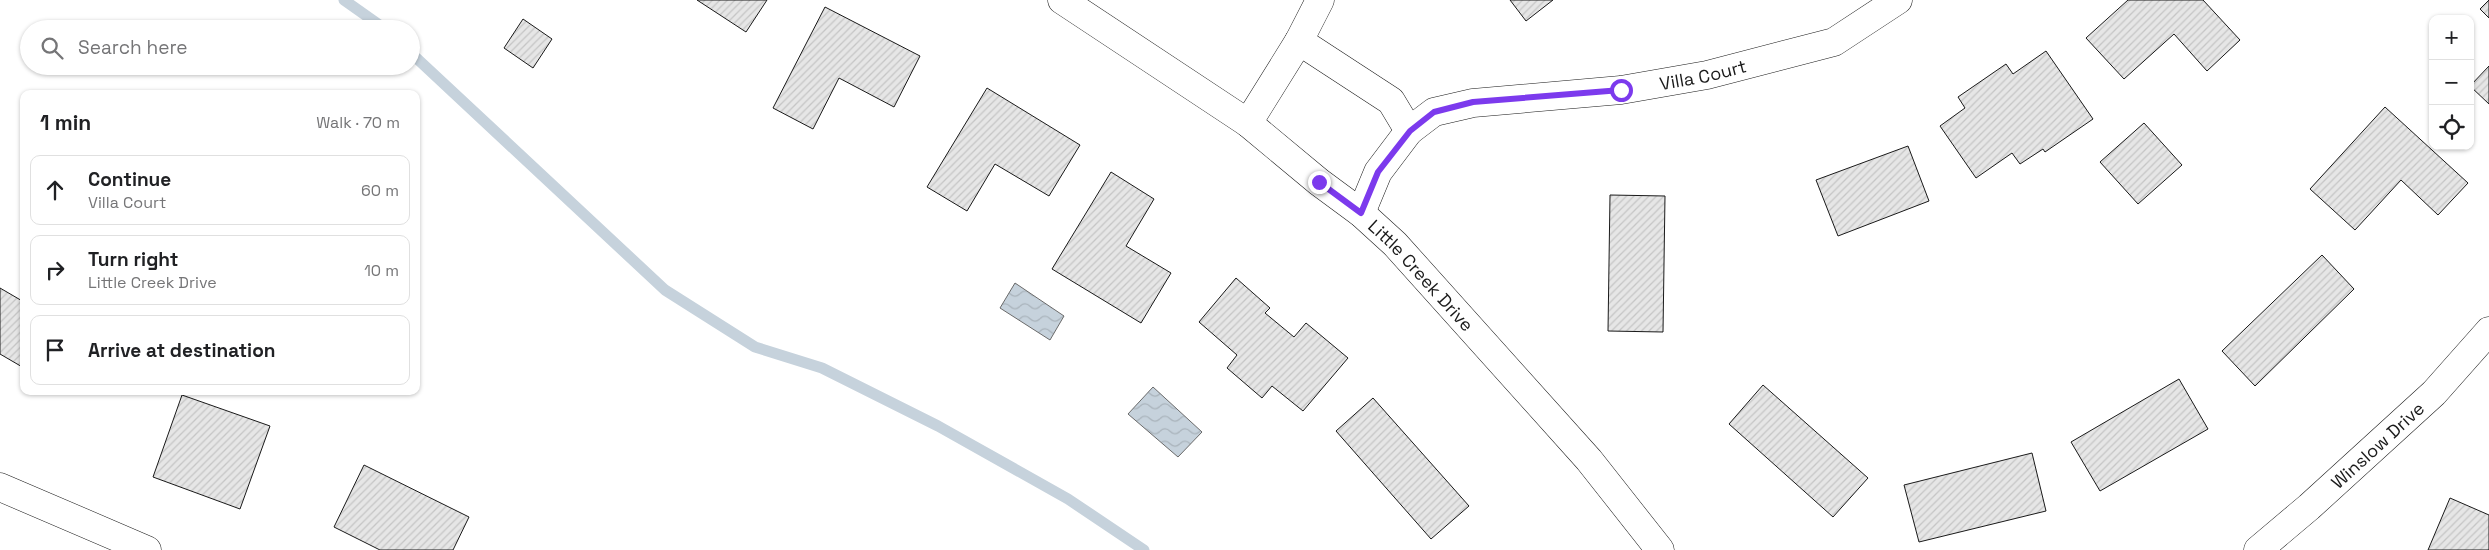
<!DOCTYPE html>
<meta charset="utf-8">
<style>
:root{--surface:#fff;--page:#f6f6f6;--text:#202124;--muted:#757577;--line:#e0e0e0}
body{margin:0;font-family:"Space Grotesk",sans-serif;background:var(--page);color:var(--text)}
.controls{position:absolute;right:15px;top:15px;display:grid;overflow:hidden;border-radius:10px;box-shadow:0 1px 4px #0004}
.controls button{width:45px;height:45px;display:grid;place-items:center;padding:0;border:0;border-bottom:1px solid var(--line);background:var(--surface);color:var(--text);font:25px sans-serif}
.stop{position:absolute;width:15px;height:15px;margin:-11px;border:4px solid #7c3aed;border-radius:50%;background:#fff}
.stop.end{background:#7c3aed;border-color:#fff;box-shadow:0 1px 5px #0008}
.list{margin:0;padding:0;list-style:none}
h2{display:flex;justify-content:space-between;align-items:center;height:65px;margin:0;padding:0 20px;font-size:21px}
h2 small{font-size:16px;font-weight:400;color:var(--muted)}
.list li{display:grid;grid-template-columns:32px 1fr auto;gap:15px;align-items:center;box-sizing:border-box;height:70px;margin:0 10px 10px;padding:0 10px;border:1px solid var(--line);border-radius:10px}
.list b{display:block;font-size:19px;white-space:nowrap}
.list p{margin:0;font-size:16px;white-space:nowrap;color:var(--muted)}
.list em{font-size:16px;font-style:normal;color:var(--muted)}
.icon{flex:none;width:28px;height:28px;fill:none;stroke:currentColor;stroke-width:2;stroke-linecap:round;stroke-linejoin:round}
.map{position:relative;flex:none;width:2489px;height:550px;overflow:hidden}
.search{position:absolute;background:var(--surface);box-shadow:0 1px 4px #0004;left:20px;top:20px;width:400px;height:55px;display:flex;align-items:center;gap:12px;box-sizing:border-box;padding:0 18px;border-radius:28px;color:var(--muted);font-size:19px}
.panel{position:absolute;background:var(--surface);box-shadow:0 1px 4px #0004;left:20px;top:90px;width:400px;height:305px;border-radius:10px}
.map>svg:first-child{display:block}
.water{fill:url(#water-waves);stroke:#6a6a6a}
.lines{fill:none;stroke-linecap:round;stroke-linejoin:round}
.stream{stroke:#c6d2dc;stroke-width:11}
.building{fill:url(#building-hatch);stroke:#1a1a1a}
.street-casing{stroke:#1a1a1a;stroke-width:29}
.street{stroke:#fff;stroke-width:28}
.route{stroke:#7c3aed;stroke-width:6}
.labels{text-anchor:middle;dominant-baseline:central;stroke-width:4;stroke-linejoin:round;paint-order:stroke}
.street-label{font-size:18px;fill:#1a1a1a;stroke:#fff}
</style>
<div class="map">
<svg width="2489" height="550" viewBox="0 0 2489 550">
<defs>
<pattern id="water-waves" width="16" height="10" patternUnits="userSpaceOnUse" patternTransform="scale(1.25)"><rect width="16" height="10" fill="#c6d2dc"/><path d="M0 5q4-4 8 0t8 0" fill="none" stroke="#aab4bc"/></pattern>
<pattern id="building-hatch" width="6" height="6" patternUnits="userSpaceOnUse" patternTransform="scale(1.25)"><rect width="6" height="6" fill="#e6e6e6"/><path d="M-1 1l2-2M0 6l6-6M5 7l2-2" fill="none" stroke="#c5c5c5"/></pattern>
</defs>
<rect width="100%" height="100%" fill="#fff"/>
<g class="water">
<polygon points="1015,283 1064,316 1050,340 1000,308"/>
<polygon points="1153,387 1202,432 1178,457 1128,414"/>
</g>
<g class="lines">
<g class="stream">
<polyline points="344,0 385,29"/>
<polyline points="411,53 665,290 755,347 822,368 938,426 1068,499 1144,550"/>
</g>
</g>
<g class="building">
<polygon points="697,0 767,0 746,32"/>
<polygon points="1510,0 1553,0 1526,21"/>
<polygon points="2128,0 2203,0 2240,40 2207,71 2174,34 2124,79 2086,38"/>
<polygon points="2489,0 2489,18 2480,9"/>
<polygon points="825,7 920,56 894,107 839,78 813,129 773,108"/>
<polygon points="523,19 552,39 533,68 504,48"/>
<polygon points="2046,51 2093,119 2045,152 2043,149 2020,164 2012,153 1976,178 1940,126 1965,108 1958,97 2006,64 2013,74"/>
<polygon points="2489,66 2489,104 2470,86"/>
<polygon points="987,88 1080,145 1049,196 995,164 967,211 927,187"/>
<polygon points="2385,107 2468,183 2438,215 2401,180 2355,230 2310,189"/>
<polygon points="2144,123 2182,165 2138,204 2100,162"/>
<polygon points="1908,146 1929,201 1838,236 1816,180"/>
<polygon points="1111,172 1154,199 1126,246 1171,273 1141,323 1052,269"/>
<polygon points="1610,195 1665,196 1663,332 1608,331"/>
<polygon points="2322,255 2354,289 2255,386 2222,351"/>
<polygon points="1236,278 1270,308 1265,313 1294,337 1306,323 1348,358 1303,411 1272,386 1262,398 1227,368 1237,355 1199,322"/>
<polygon points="0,288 24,302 24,368 0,354"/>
<polygon points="2179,379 2208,429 2100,491 2071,442"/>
<polygon points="1763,385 1868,478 1833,517 1729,424"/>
<polygon points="182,395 270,426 240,509 153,477"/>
<polygon points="1373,398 1469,506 1431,539 1336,431"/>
<polygon points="2032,453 2046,511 1919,542 1904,485"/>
<polygon points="364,465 469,517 453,550 380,550 334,527"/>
<polygon points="2450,498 2489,515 2489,550 2428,550"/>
</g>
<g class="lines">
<defs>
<g id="street">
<path id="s1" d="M1062,0L1248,123L1319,182L1361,213L1395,244L1589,460L1660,550"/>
<polyline points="1299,41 1391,101 1409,131"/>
<polyline points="1248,123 1299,41 1320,0"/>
<path id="s2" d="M1361,213L1378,172L1409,131L1434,112L1473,103L1621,90L1707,75L1834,42L1898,0"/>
<polyline points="0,487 147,550"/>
<path id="s3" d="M2258,550L2309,507L2434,393L2489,331"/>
</g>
</defs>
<use href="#street" class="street-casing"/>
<use href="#street" class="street"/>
</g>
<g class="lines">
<polyline class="route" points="1319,182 1361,213 1378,172 1410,131 1434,112 1473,102 1621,90"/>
</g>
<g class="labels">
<g class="street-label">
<text stroke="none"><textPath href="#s2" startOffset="399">Villa Court</textPath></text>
<text stroke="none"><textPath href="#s1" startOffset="454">Little Creek Drive</textPath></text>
<text stroke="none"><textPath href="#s3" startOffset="159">Winslow Drive</textPath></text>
</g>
</g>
</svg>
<div class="controls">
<button>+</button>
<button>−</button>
<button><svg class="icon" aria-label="locate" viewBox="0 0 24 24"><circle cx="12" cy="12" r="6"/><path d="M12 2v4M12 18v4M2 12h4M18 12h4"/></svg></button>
</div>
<div class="stop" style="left:1621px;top:90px"></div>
<div class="stop end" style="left:1319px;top:182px"></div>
<div class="search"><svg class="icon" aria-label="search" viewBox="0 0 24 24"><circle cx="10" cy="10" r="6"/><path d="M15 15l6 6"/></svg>Search here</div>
<section class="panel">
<h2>1 min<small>Walk · 70 m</small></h2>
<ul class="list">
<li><svg class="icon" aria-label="ahead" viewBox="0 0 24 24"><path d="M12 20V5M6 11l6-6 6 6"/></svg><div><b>Continue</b><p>Villa Court</p></div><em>60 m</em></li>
<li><svg class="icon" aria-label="right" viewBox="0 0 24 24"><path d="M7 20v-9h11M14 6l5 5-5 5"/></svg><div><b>Turn right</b><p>Little Creek Drive</p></div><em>10 m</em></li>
<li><svg class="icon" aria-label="arrive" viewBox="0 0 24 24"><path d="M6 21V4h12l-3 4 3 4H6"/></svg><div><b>Arrive at destination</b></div></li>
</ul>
</section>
</div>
